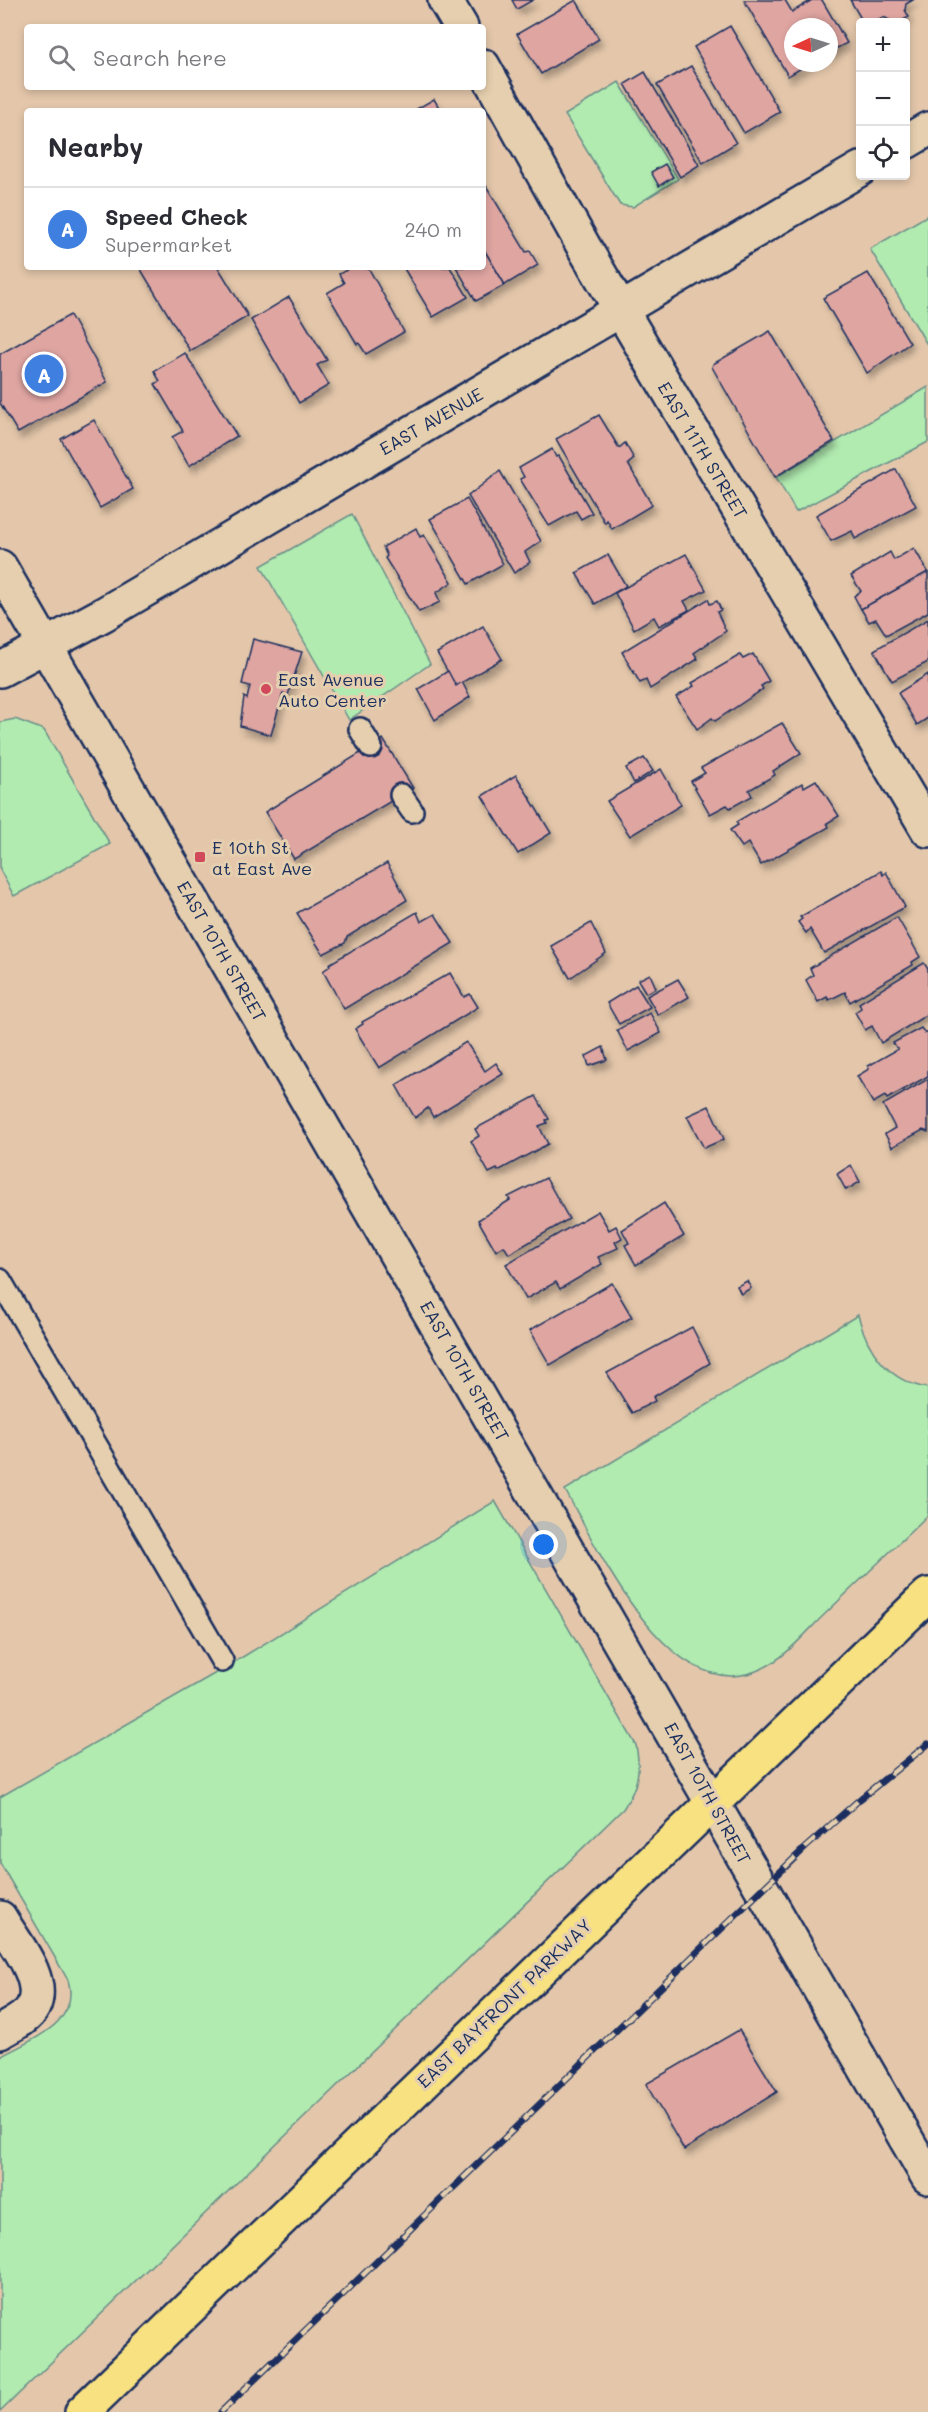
<!DOCTYPE html>
<meta charset="utf-8">
<style>
:root{--surface:#fff;--page:#f2f2f3;--text:#2b2b33;--muted:#7c7c81;--line:#e1e1e2;--accent:#0b8043}
body{margin:0;font-family:Mali,sans-serif;background:var(--page);color:var(--text)}
.controls{position:absolute;right:18px;top:18px;display:grid;overflow:hidden;border-radius:6px;box-shadow:0 3px 9px #0003}
.controls button{width:54px;height:54px;display:grid;place-items:center;padding:0;border:0;border-bottom:2px solid var(--line);background:var(--surface);color:var(--text);font:30px sans-serif}
.compass{position:absolute;left:784px;top:18px;width:54px;height:54px;border-radius:50%;background:var(--surface);box-shadow:0 3px 9px #0003;rotate:266deg}
.you{position:absolute;left:544px;top:1545px;width:21px;height:21px;margin:-15px;border:4px solid #fff;border-radius:50%;background:#1a73e8;box-shadow:0 0 0 9px #1a73e833}
.badge{display:grid;place-items:center;width:39px;height:39px;border-radius:50%;background:var(--accent);color:#fff;font-size:20px;font-weight:700}
.pin{position:absolute;translate:-50% -50%;border:3px solid #fff;box-shadow:0 2px 6px #0006}
.list{margin:0;padding:0;list-style:none}
h2{display:flex;justify-content:space-between;align-items:center;height:78px;margin:0;padding:0 24px;font-size:26px}
h2 small{font-size:20px;font-weight:400;color:var(--muted)}
.list li{display:grid;grid-template-columns:39px 1fr auto;gap:18px;align-items:center;box-sizing:border-box;height:84px;padding:0 24px;border-top:2px solid var(--line)}
.list b{display:block;font-size:22px;white-space:nowrap}
.list p{margin:0;font-size:20px;white-space:nowrap;color:var(--muted)}
.list em{font-size:20px;font-style:normal;color:var(--muted)}
.icon{flex:none;width:33px;height:33px;fill:none;stroke:currentColor;stroke-width:2;stroke-linecap:round;stroke-linejoin:round}
.map{position:relative;flex:none;width:928px;height:2412px;overflow:hidden}
.search{position:absolute;background:var(--surface);box-shadow:0 3px 9px #0003;left:24px;top:24px;width:462px;height:66px;display:flex;align-items:center;gap:15px;box-sizing:border-box;padding:0 21px;border-radius:6px;color:var(--muted);font-size:22px}
.panel{position:absolute;background:var(--surface);box-shadow:0 3px 9px #0003;left:24px;top:108px;width:462px;height:162px;border-radius:6px}
.map>svg:first-child{display:block}
.green{fill:#b1ebb0;stroke:#668d87;stroke-width:1.5}
.building{fill:#dfa5a1;stroke:#1b2f5e;stroke-width:1.5;filter:url(#shadow)}
.lines{fill:none;stroke-linecap:round;stroke-linejoin:round}
.service-casing{stroke:#1b2f5e;stroke-width:26}
.minor-casing{stroke:#1b2f5e;stroke-width:38}
.tertiary-casing{stroke:#1b2f5e;stroke-width:38}
.trunk-casing{stroke:#1b2f5e;stroke-width:38}
.service{stroke:#e5cfae;stroke-width:21}
.minor{stroke:#e5cfae;stroke-width:33}
.tertiary{stroke:#e5cfae;stroke-width:33}
.trunk{stroke:#f8e181;stroke-width:33}
.rail-casing{stroke:#1b2f5e;stroke-width:7}
.rail{stroke:#e5cfae;stroke-width:4.5;stroke-dasharray:14;stroke-linecap:butt}
.poi-dot{fill:#d1495b;stroke:#e5cfae;stroke-width:2}
.labels{text-anchor:middle;dominant-baseline:central;stroke-width:6;stroke-linejoin:round;paint-order:stroke}
.street-label{font-size:18px;fill:#1b2f5e;stroke:#e5cfae}
.poi-label{font-size:18px;fill:#1b2f5e;stroke:#e5cfae;text-anchor:start}
</style>
<div class="map">
<svg width="928" height="2412" viewBox="0 0 928 2412">
<defs>
<filter id="shadow"><feDropShadow dx="3.5" dy="6" stdDeviation="3" flood-color="#0004"/></filter>
</defs>
<rect width="100%" height="100%" fill="#e4c7ab"/>
<filter id="ink" filterUnits="userSpaceOnUse"><feTurbulence type="fractalNoise" baseFrequency=".0167" numOctaves="2"/><feDisplacementMap in="SourceGraphic" scale="12" xChannelSelector="R" yChannelSelector="G"/><feConvolveMatrix kernelMatrix="1 2 1 2 8 2 1 2 1" color-interpolation-filters="sRGB"/></filter>
<g filter="url(#ink)">
<g class="green">
<polygon points="619,82 678,179 633,207 620,205 565,115"/>
<polygon points="928,215 928,346 870,249"/>
<polygon points="928,387 928,442 796,512 776,477"/>
<polygon points="352,514 430,664 349,720 261,566"/>
<polygon points="15,719 44,730 110,844 14,896 0,870 0,722"/>
<path d="M858,1315C867,1351 889,1382 928,1388V1515C894,1548 860,1580 826,1613C807,1631 786,1658 761,1669C671,1711 599,1551 565,1490Z"/>
<path d="M495,1501L636,1745C641,1771 638,1787 623,1809L0,2412V2057C31,2039 81,2024 68,1980L0,1863V1797L228,1666Z"/>
</g>
<g class="building">
<polygon points="512,0 533,0 517,9"/>
<polygon points="576,0 599,39 541,74 517,34"/>
<polygon points="744,0 785,0 792,12 812,0 822,0 847,43 829,52 829,27 793,27 793,63 810,63 788,76"/>
<polygon points="850,0 913,0 906,4 905,10 909,17 899,22 893,22 884,17 874,22 863,22"/>
<polygon points="730,26 780,112 744,133 694,47"/>
<polygon points="691,66 736,143 703,163 657,85"/>
<polygon points="645,72 699,165 680,177 625,84"/>
<polygon points="434,99 441,111 413,111"/>
<polygon points="665,164 673,177 659,186 651,172"/>
<polygon points="485,184 526,252 530,251 538,265 505,285 483,248 483,185"/>
<polygon points="483,248 505,285 476,301 456,267 483,267"/>
<polygon points="142,267 218,267 248,316 190,351 140,268"/>
<polygon points="352,267 369,269 404,332 366,354 359,343 357,344 327,293 344,283 339,274"/>
<polygon points="403,267 450,267 468,297 433,317"/>
<polygon points="868,273 910,343 867,373 823,298"/>
<polygon points="289,297 327,360 317,365 329,385 299,403 251,320"/>
<polygon points="70,315 107,382 18,433 0,403 0,354"/>
<polygon points="770,331 834,441 775,477 712,367 713,364"/>
<polygon points="185,353 237,436 189,466 172,437 183,431 155,384 160,381 154,371"/>
<polygon points="599,415 619,448 625,443 634,459 628,464 652,505 612,529 607,520 605,523 556,439"/>
<polygon points="94,420 133,489 100,508 61,439"/>
<polygon points="552,449 556,457 559,456 592,513 581,519 576,511 549,526 520,479 524,477 519,468"/>
<polygon points="896,469 916,506 855,539 852,531 831,541 816,515"/>
<polygon points="500,471 541,541 525,552 530,562 514,573 468,496"/>
<polygon points="467,499 503,564 468,584 430,519"/>
<polygon points="416,528 420,537 424,535 452,582 436,593 440,602 419,612 385,558 387,556 383,547"/>
<polygon points="914,548 928,572 861,609 854,596 861,591 851,576 890,552 894,560"/>
<polygon points="686,554 706,590 684,601 689,610 659,626 654,617 634,629 615,593"/>
<polygon points="608,555 626,586 595,604 576,573"/>
<polygon points="928,572 928,612 886,635 876,619 869,622 861,609"/>
<polygon points="708,599 710,604 717,601 721,610 717,612 726,631 694,653 698,659 650,689 646,680 640,683 622,652"/>
<polygon points="928,619 928,662 892,681 874,650"/>
<polygon points="483,626 502,659 456,686 437,653"/>
<polygon points="253,639 302,652 288,695 283,693 271,735 240,726 244,697 247,699 250,686 242,684"/>
<polygon points="753,654 769,681 761,686 763,689 715,721 712,718 697,729 676,697 694,686 692,683 740,655 743,659"/>
<polygon points="448,671 456,686 462,682 470,697 435,720 418,689"/>
<polygon points="928,674 928,718 917,725 898,693"/>
<polygon points="782,723 801,753 773,771 775,775 749,790 752,796 730,808 727,805 710,814 691,781 705,773 701,768"/>
<polygon points="383,739 413,788 294,859 265,812"/>
<polygon points="644,758 653,771 634,783 626,768"/>
<polygon points="661,769 681,805 630,836 607,801"/>
<polygon points="516,775 551,833 518,854 482,796"/>
<polygon points="816,780 839,816 827,823 829,827 761,865 748,843 742,847 730,830 738,825 736,822 802,783 804,787"/>
<polygon points="387,863 407,900 347,937 345,943 323,954 297,913"/>
<polygon points="881,871 883,875 886,872 905,907 824,953 810,929 806,933 798,922 802,919 800,917"/>
<polygon points="417,912 421,922 435,914 453,943 344,1009 323,971 330,966 329,964"/>
<polygon points="897,917 920,957 912,962 913,965 850,1002 845,992 829,1000 827,997 818,1002 806,980 813,975 810,968"/>
<polygon points="591,923 606,953 570,978 551,946"/>
<polygon points="924,963 928,969 928,1014 881,1043 872,1026 865,1030 855,1012 861,1008 859,1003"/>
<polygon points="450,973 464,997 470,994 478,1007 379,1068 355,1029 363,1024 362,1022"/>
<polygon points="650,974 656,988 646,993 638,980"/>
<polygon points="678,979 689,997 658,1015 647,996"/>
<polygon points="636,985 650,1007 619,1024 607,1003"/>
<polygon points="650,1013 661,1033 628,1051 617,1030"/>
<polygon points="921,1028 925,1033 928,1031 928,1076 887,1099 885,1096 873,1103 857,1076 869,1069 868,1066 898,1049 893,1043"/>
<polygon points="466,1042 485,1071 496,1063 503,1074 433,1117 428,1108 415,1118 396,1085"/>
<polygon points="603,1047 607,1060 589,1066 586,1056"/>
<polygon points="928,1079 928,1132 923,1130 892,1147 885,1134 895,1128 883,1105"/>
<polygon points="536,1096 549,1119 546,1120 547,1123 539,1126 548,1144 498,1171 497,1169 489,1173 471,1141 479,1136 475,1129"/>
<polygon points="709,1106 724,1139 704,1148 687,1116"/>
<polygon points="851,1165 860,1182 846,1190 837,1174"/>
<polygon points="546,1178 569,1219 509,1254 504,1246 496,1251 478,1220 510,1200 508,1197"/>
<polygon points="664,1203 684,1236 636,1265 625,1245 629,1243 622,1230"/>
<polygon points="598,1211 609,1230 616,1226 622,1238 615,1242 618,1248 598,1257 602,1264 560,1289 556,1282 526,1299 506,1264"/>
<polygon points="747,1281 751,1288 741,1294 737,1286"/>
<polygon points="612,1283 632,1317 550,1365 530,1330"/>
<polygon points="692,1327 710,1363 653,1397 655,1401 632,1413 607,1373"/>
<polygon points="739,2030 777,2092 684,2150 646,2084"/>
</g>
<g class="lines">
<defs>
<g id="service">
<polyline points="360,729 371,747"/>
<polyline points="401,795 412,811"/>
<polyline points="0,1280 222,1661"/>
</g>
<g id="minor">
<polyline points="445,0 461,27"/>
<polyline points="483,66 585,249 928,830"/>
<path d="M0,1918C13,1941 47,1979 33,2007C27,2019 11,2025 0,2032"/>
</g>
<g id="tertiary">
<polyline points="906,142 928,129"/>
<polyline points="0,567 928,2177"/>
<polyline points="0,670 104,614 860,169"/>
</g>
<polyline id="trunk" points="82,2412 928,1595"/>
</defs>
<use href="#service" class="service-casing"/>
<use href="#minor" class="minor-casing"/>
<use href="#tertiary" class="tertiary-casing"/>
<use href="#trunk" class="trunk-casing"/>
<use href="#service" class="service"/>
<use href="#minor" class="minor"/>
<use href="#tertiary" class="tertiary"/>
<use href="#trunk" class="trunk"/>
<defs>
<polyline id="rail" points="221,2412 806,1847 860,1799 928,1744"/>
</defs>
<use href="#rail" class="rail-casing"/>
<use href="#rail" class="rail"/>
</g>
</g>
<g class="poi-dot">
<circle cx="266" cy="689" r="6"/>
<rect x="194" y="851" width="12" height="12" rx="3"/>
</g>
<g class="labels">
<g class="street-label">
<text transform="translate(431 421) rotate(-30)">EAST AVENUE</text>
<text transform="translate(703 450) rotate(59)">EAST 11TH STREET</text>
<text transform="translate(222 951) rotate(60)">EAST 10TH STREET</text>
<text transform="translate(465 1371) rotate(60)">EAST 10TH STREET</text>
<text transform="translate(708 1793) rotate(61)">EAST 10TH STREET</text>
<text transform="translate(504 2003) rotate(-44)">EAST BAYFRONT PARKWAY</text>
</g>
<g class="poi-label">
<text x="278" y="679">East Avenue<tspan x="278" dy="21">Auto Center</tspan></text>
<text x="212" y="847">E 10th St<tspan x="212" dy="21">at East Ave</tspan></text>
</g>
</g>
</svg>
<div class="controls">
<button>+</button>
<button>−</button>
<button><svg class="icon" aria-label="locate" viewBox="0 0 24 24"><circle cx="12" cy="12" r="6"/><path d="M12 2v4M12 18v4M2 12h4M18 12h4"/></svg></button>
</div>
<svg class="compass" viewBox="-18 -18 36 36"><path d="M0-13l5 13h-10z" fill="#e53935"/><path d="M0 13l5-13h-10z" fill="#7c7c81"/></svg>
<div class="you"></div>
<div class="pin badge" style="left:44px;top:374px;background:#3f7fe0">A</div>
<div class="search"><svg class="icon" aria-label="search" viewBox="0 0 24 24"><circle cx="10" cy="10" r="6"/><path d="M15 15l6 6"/></svg>Search here</div>
<section class="panel">
<h2>Nearby<small></small></h2>
<ul class="list">
<li><span class="badge" style="background:#3f7fe0">A</span><div><b>Speed Check</b><p>Supermarket</p></div><em>240 m</em></li>
</ul>
</section>
</div>
